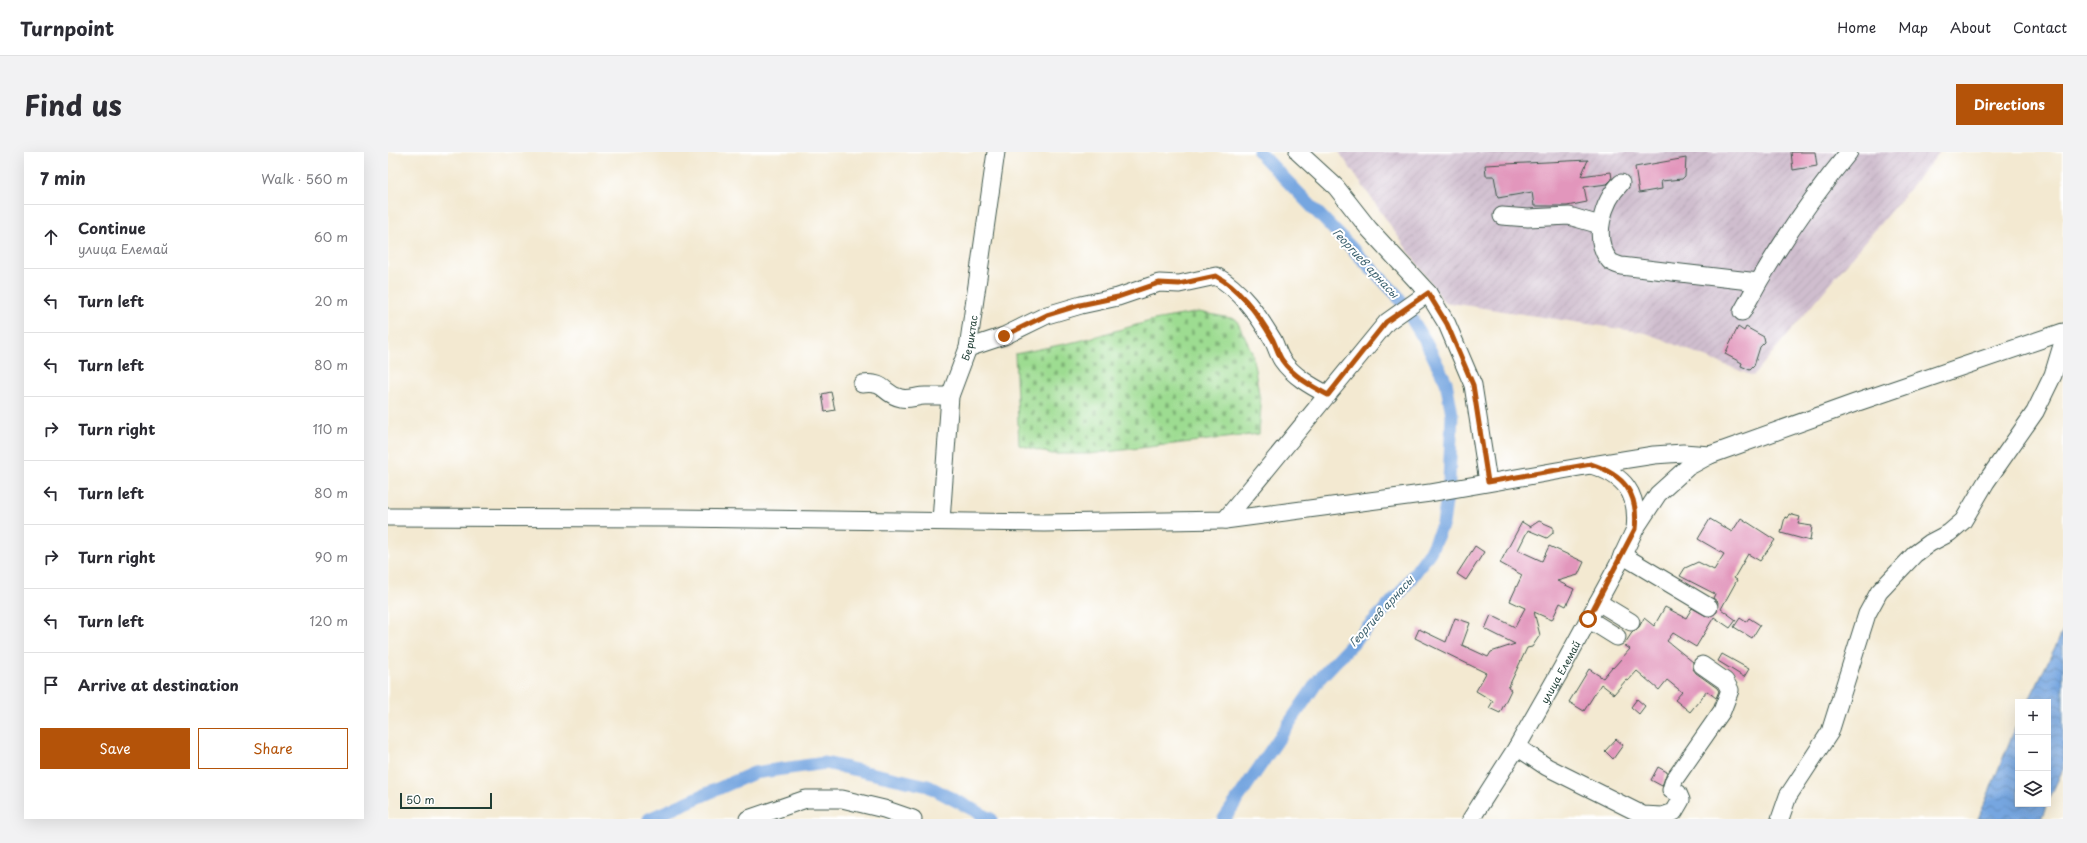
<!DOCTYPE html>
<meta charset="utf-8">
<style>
:root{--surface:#fff;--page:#f2f2f3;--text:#2b2b33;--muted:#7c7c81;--line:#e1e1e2;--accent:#b45309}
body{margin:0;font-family:"Playpen Sans",sans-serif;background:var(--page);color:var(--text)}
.controls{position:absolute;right:12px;bottom:12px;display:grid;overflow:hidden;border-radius:0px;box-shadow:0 4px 16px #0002}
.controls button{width:36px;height:36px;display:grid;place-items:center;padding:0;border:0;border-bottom:1px solid var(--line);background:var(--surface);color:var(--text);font:20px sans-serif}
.scale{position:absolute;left:12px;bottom:10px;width:92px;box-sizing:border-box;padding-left:4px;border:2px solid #1f3d34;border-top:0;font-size:11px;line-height:14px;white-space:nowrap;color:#1f3d34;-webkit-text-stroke:3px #fff;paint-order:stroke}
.stop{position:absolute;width:12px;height:12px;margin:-9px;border:3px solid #b45309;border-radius:50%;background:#fff}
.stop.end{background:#b45309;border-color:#fff;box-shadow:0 1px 4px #0008}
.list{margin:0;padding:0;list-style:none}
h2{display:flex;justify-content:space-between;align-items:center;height:52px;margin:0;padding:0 16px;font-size:17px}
h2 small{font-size:13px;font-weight:400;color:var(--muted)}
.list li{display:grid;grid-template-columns:26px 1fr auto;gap:12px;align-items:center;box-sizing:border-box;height:64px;padding:0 16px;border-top:1px solid var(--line)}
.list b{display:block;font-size:15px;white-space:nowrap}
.list p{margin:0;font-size:13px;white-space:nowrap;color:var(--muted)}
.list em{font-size:13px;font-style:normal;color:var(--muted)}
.actions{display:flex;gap:8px;padding:12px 16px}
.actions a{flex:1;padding:9px 0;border:1px solid var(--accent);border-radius:0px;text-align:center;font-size:14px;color:var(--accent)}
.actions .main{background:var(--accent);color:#fff}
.icon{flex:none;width:22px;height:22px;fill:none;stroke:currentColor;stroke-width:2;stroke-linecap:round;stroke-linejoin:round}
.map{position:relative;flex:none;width:1675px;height:667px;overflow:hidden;border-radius:0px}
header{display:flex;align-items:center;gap:24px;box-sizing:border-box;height:56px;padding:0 20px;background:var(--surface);border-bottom:1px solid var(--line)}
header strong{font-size:19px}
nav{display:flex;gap:22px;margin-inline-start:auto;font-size:14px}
.intro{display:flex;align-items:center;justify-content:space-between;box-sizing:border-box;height:96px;padding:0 24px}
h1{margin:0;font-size:28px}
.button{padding:10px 18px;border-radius:0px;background:var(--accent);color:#fff;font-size:14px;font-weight:700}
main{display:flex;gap:24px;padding:0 24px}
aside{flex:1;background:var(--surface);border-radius:0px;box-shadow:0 4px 16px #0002}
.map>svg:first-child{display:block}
.industrial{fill:url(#industrial-furrows)}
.cemetery{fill:url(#cemetery-stones);stroke:#5e8c62}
.water{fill:url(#water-waves);stroke:#4a728a}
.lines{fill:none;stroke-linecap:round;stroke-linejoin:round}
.canal{stroke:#76a6e0;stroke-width:13}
.building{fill:#e296bc}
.minor-casing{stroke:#3f574c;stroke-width:19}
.minor{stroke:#fff;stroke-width:17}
.route{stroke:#b45309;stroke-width:5}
.labels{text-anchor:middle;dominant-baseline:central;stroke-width:4;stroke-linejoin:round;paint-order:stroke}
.street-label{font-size:10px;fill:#1f3d34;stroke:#fff}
.water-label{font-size:11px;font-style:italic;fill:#3d6270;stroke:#fff}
</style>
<header>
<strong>Turnpoint</strong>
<nav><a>Home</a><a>Map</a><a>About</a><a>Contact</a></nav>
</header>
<div class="intro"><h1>Find us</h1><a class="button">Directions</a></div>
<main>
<aside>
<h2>7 min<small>Walk · 560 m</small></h2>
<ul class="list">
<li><svg class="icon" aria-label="ahead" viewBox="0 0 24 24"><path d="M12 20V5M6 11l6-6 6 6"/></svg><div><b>Continue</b><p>улица Елемай</p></div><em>60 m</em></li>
<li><svg class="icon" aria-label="left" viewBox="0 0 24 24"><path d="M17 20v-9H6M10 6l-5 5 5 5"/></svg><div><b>Turn left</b></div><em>20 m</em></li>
<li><svg class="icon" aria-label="left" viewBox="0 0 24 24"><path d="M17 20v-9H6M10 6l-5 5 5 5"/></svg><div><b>Turn left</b></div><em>80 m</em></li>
<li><svg class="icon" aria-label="right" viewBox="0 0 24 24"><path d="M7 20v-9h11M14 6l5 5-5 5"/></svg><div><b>Turn right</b></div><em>110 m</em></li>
<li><svg class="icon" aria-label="left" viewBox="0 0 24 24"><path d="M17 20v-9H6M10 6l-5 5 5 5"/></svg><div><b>Turn left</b></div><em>80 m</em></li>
<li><svg class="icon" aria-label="right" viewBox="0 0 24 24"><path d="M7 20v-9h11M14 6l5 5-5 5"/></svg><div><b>Turn right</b></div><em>90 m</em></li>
<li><svg class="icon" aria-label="left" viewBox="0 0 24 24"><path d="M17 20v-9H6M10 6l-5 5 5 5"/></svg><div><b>Turn left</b></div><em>120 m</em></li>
<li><svg class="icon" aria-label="arrive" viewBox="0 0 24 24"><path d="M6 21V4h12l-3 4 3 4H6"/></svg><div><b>Arrive at destination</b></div></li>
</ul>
<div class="actions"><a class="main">Save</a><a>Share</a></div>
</aside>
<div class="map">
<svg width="1675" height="667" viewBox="0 0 1675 667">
<defs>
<pattern id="industrial-furrows" width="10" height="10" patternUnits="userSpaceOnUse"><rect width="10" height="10" fill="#cfbdce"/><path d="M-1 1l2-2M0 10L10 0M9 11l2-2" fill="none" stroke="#b1a3b2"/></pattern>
<pattern id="cemetery-stones" width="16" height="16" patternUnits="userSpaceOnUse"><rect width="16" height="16" fill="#9ddc91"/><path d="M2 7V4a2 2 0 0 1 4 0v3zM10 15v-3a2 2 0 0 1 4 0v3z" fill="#7fb477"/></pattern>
<pattern id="water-waves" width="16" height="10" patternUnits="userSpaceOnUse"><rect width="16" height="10" fill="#76a6e0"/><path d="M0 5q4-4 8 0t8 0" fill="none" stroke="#6088b6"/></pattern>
</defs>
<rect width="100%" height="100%" fill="#fff"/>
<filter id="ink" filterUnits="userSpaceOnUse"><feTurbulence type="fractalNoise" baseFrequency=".025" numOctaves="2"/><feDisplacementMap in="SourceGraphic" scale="8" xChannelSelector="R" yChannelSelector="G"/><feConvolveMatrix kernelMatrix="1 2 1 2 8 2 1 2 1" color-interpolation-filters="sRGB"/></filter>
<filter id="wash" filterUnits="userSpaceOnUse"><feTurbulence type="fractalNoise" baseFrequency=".012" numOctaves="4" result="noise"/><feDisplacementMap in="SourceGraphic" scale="16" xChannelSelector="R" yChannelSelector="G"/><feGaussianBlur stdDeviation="0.9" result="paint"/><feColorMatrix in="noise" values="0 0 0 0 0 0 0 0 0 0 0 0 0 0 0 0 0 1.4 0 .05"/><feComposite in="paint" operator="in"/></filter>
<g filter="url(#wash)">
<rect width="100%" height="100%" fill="#f3e9d1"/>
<polygon class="industrial" points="951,0 1552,0 1365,224 1258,181 1056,150"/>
<polygon class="cemetery" points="811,160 848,167 864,200 873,254 871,282 701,302 664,302 631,293 627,202 691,189 766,168"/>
<g class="water">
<polygon points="1675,479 1675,617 1660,650 1660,550 1640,550"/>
<polygon points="1630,569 1630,652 1659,652 1653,667 1590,667"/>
</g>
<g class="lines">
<g class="canal">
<polyline points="261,667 366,621 437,611 540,634 603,667"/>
<polyline points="836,667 932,526 1013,440 1042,400 1055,372 1061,329 1064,262 1058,230 1038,190 1009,143 871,0"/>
</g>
</g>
<g id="blocks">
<g class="building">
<polygon points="1403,0 1427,0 1429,14 1405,18"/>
<polygon points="1298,6 1297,24 1294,27 1273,29 1274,37 1251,41 1247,15"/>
<polygon points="1200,8 1193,24 1223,20 1224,27 1219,32 1196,35 1199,50 1179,54 1146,54 1144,40 1110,46 1106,24 1098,24 1097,13"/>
<polygon points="1350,175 1356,179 1358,175 1376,185 1377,190 1372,195 1366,214 1362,218 1353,214 1354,211 1337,202"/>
<polygon points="443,240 447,258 437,260 434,242"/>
<polygon points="1401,362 1412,365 1410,372 1424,374 1422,389 1393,381 1397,365 1400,366"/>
<polygon points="1353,366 1387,388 1372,409 1360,402 1346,426 1349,428 1333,457 1348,468 1342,476 1326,465 1308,495 1285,481 1279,489 1305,510 1305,517 1308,521 1329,536 1331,539 1328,546 1319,539 1302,560 1287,548 1294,540 1279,528 1271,538 1249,519 1240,529 1238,528 1226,542 1213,532 1196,559 1181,550 1201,517 1215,526 1224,515 1225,516 1242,497 1236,493 1245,479 1251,475 1256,466 1266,474 1277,455 1298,466 1304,456 1320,465 1329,460 1330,450 1325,446 1327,442 1292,424 1297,416 1310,410 1326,418 1336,402 1310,387 1322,367 1344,380"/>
<polygon points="1151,369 1165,375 1165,381 1159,386 1140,378 1130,398 1154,409 1161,394 1196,410 1190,423 1169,429 1186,437 1178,454 1172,451 1164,468 1146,460 1152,483 1144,495 1139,496 1120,536 1123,538 1112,561 1101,556 1105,549 1088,539 1098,521 1027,486 1031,477 1058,490 1067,466 1082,471 1074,493 1100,505 1103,500 1127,492 1097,477 1103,463 1127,475 1137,456 1122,449 1134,423 1112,411 1134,370 1142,375"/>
<polygon points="1087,394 1096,400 1078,428 1069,422"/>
<polygon points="1352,466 1358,470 1361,466 1372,473 1364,486 1346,475"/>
<polygon points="1334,502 1361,517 1356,525 1330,509"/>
<polygon points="1249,547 1257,554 1251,562 1243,555"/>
<polygon points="1228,587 1235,593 1225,607 1217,599"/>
<polygon points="1270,615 1279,620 1274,634 1263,628"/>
</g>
</g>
</g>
<g filter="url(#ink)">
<use href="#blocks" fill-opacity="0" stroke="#3f574c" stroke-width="1"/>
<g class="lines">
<defs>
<g id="minor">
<polyline points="910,0 948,35 981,77 1040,141 1059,172 1085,233 1100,330"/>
<path d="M1233,31C1215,49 1203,87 1222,109C1224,111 1230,113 1233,114L1370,130"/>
<polyline points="1114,64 1140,66 1181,64 1212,73"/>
<path d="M1354,160C1384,103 1420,50 1461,0"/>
<path d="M580,196L616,184L659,163L693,153L730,145L771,131L791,132L828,124C853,138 870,163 885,188C888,194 890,202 894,208C905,224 923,234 940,243"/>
<path d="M474,232C499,229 494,242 513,246C520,248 529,244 537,244C546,244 554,244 562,244"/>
<path d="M1203,313C1236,323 1251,341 1247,377"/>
<polyline points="0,365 289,366 656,371 837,368 1042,341 1203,313 1266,303 1295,301 1322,303 1467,251 1675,180"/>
<polyline points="837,368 999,170 1040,141"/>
<path id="s1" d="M553,369L562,244L580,196L608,0"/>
<polyline points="1234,403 1321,455"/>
<polyline points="1210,450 1243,470"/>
<polyline points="1200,467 1229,485"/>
<polyline points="1129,595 1159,615 1255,663 1274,664 1286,660 1293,648 1290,641 1283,638 1286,628 1334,559 1342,538 1337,529 1314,513"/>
<polyline points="360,667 418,647 454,647 496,657 525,667"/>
<path id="s2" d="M1083,667L1129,595L1174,516L1230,413L1247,377L1270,342L1300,315L1322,303"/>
<polyline points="1392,667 1400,644 1442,580 1479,462 1491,440 1527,402 1542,391 1561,381 1575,369 1598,330 1647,260 1665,223 1675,190"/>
</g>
</defs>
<use href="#minor" class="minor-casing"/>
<use href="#minor" class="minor"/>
</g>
</g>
<g class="lines" filter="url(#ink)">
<path class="route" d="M616,184L659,163L692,153L730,145L771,131L791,132L828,124C853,138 871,163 885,188C888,194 890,202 894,208C905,224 923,234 940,243L998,170L1040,141L1059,172L1085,233L1100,330L1203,312C1236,323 1251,341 1247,377L1200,467"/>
</g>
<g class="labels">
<g class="street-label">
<text stroke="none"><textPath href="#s1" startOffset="187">Бериктас</textPath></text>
<text stroke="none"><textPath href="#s2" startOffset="172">улица Елемай</textPath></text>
</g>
<g class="water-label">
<text transform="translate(978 111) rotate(47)">Георгиев арнасы</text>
<text transform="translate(993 459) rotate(-48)">Георгиев арнасы</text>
</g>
</g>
</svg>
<div class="controls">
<button>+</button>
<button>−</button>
<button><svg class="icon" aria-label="layers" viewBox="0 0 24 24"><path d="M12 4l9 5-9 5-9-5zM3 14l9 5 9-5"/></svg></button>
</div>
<div class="scale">50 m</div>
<div class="stop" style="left:1200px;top:467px"></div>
<div class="stop end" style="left:616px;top:184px"></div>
</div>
</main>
